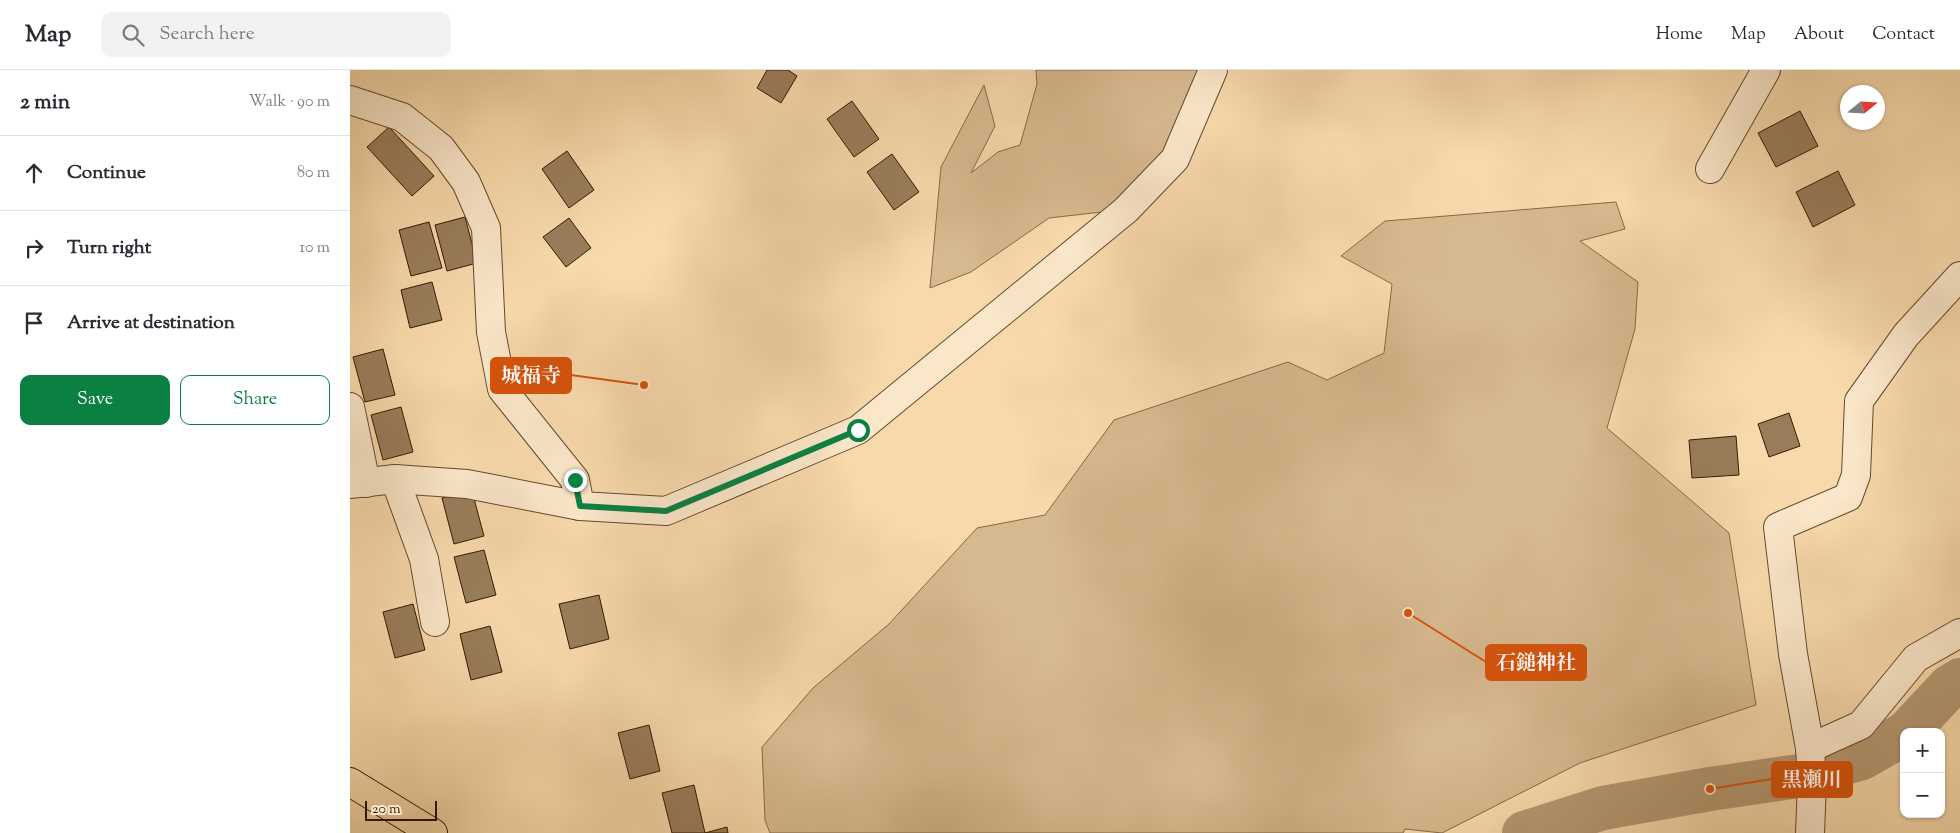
<!DOCTYPE html>
<meta charset="utf-8">
<style>
:root{--surface:#fff;--page:#f2f2f3;--text:#2b2b33;--muted:#7c7c81;--line:#e1e1e2;--accent:#0b8043}
body{margin:0;font-family:"Sorts Mill Goudy","Noto Serif JP",serif;background:var(--page);color:var(--text)}
.controls{position:absolute;right:15px;bottom:15px;display:grid;overflow:hidden;border-radius:10px;box-shadow:0 1px 4px #0004}
.controls button{width:45px;height:45px;display:grid;place-items:center;padding:0;border:0;border-bottom:1px solid var(--line);background:var(--surface);color:var(--text);font:25px sans-serif}
.compass{position:absolute;left:1490px;top:15px;width:45px;height:45px;border-radius:50%;background:var(--surface);box-shadow:0 1px 4px #0004;rotate:72deg}
.scale{position:absolute;left:15px;bottom:12px;width:72px;box-sizing:border-box;padding-left:5px;border:2px solid #331a02;border-top:0;font-size:14px;line-height:18px;white-space:nowrap;color:#331a02;-webkit-text-stroke:4px #fae6c9;paint-order:stroke}
.stop{position:absolute;width:15px;height:15px;margin:-11px;border:4px solid #0b8043;border-radius:50%;background:#fff}
.stop.end{background:#0b8043;border-color:#fff;box-shadow:0 1px 5px #0008}
.list{margin:0;padding:0;list-style:none}
h2{display:flex;justify-content:space-between;align-items:center;height:65px;margin:0;padding:0 20px;font-size:21px}
h2 small{font-size:16px;font-weight:400;color:var(--muted)}
.list li{display:grid;grid-template-columns:32px 1fr auto;gap:15px;align-items:center;box-sizing:border-box;height:75px;padding:0 20px;border-top:1px solid var(--line)}
.list b{display:block;font-size:19px;white-space:nowrap}
.list em{font-size:16px;font-style:normal;color:var(--muted)}
.actions{display:flex;gap:10px;padding:15px 20px}
.actions a{flex:1;padding:11px 0;border:1px solid var(--accent);border-radius:10px;text-align:center;font-size:18px;color:var(--accent)}
.actions .main{background:var(--accent);color:#fff}
.icon{flex:none;width:28px;height:28px;fill:none;stroke:currentColor;stroke-width:2;stroke-linecap:round;stroke-linejoin:round}
.map{position:relative;flex:none;width:1610px;height:763px;overflow:hidden}
header{display:flex;align-items:center;gap:30px;box-sizing:border-box;height:70px;padding:0 25px;background:var(--surface);border-bottom:1px solid var(--line)}
header strong{font-size:24px}
nav{display:flex;gap:28px;margin-inline-start:auto;font-size:18px}
.search{width:350px;height:45px;background:var(--page);display:flex;align-items:center;gap:12px;box-sizing:border-box;padding:0 18px;border-radius:10px;color:var(--muted);font-size:19px}
main{display:flex}
aside{flex:1;background:var(--surface)}
.map>svg:first-child{display:block}
.green{fill:#d7b98f;stroke:#856a48}
.lines{fill:none;stroke-linecap:round;stroke-linejoin:round}
.river{stroke:#b59872;stroke-width:44}
.building{fill:#997d5a;stroke:#331a02}
.minor-casing{stroke:#644a2c;stroke-width:30}
.major-casing{stroke:#331a02;stroke-width:30}
.minor{stroke:#fae6c9;stroke-width:28}
.major{stroke:#f8d9ac;stroke-width:28}
.route{stroke:#0b8043;stroke-width:6}
.leader{fill:none;stroke:#d6530b;stroke-width:2}
.callout-dot{fill:#d6530b;stroke:#fae6c9;stroke-width:2}
.callout{fill:#d6530b;stroke:#d6530b;stroke-width:2}
.callout-label{font-size:20px;text-anchor:middle;font-weight:bold;fill:#fff}
</style>
<header>
<strong>Map</strong>
<div class="search"><svg class="icon" aria-label="search" viewBox="0 0 24 24"><circle cx="10" cy="10" r="6"/><path d="M15 15l6 6"/></svg>Search here</div>
<nav><a>Home</a><a>Map</a><a>About</a><a>Contact</a></nav>
</header>
<main>
<aside>
<h2>2 min<small>Walk · 90 m</small></h2>
<ul class="list">
<li><svg class="icon" aria-label="ahead" viewBox="0 0 24 24"><path d="M12 20V5M6 11l6-6 6 6"/></svg><div><b>Continue</b></div><em>80 m</em></li>
<li><svg class="icon" aria-label="right" viewBox="0 0 24 24"><path d="M7 20v-9h11M14 6l5 5-5 5"/></svg><div><b>Turn right</b></div><em>10 m</em></li>
<li><svg class="icon" aria-label="arrive" viewBox="0 0 24 24"><path d="M6 21V4h12l-3 4 3 4H6"/></svg><div><b>Arrive at destination</b></div></li>
</ul>
<div class="actions"><a class="main">Save</a><a>Share</a></div>
</aside>
<div class="map">
<svg width="1610" height="763" viewBox="0 0 1610 763">
<rect width="100%" height="100%" fill="#f8d9ac"/>
<filter id="stains"><feTurbulence type="fractalNoise" baseFrequency=".004" numOctaves="4"/><feColorMatrix values="0 0 0 0 .2 0 0 0 0 .09 0 0 0 0 .02 0 0 0 .5 -.17"/></filter>
<radialGradient id="worn" r=".72"><stop offset=".6" stop-color="#630" stop-opacity="0"/><stop offset="1" stop-color="#630" stop-opacity=".3"/></radialGradient>
<g class="green">
<polygon points="686,0 859,0 822,82 752,142 699,148 621,202 580,218 591,97 634,15 645,56 621,103 648,82 670,75 687,14"/>
<polygon points="1266,132 1275,159 1230,171 1288,212 1285,259 1257,358 1379,463 1406,635 1230,693 1092,763 1055,759 1053,763 420,763 415,750 412,677 463,618 539,554 627,458 695,445 764,350 938,292 977,310 1034,283 1042,214 991,186 1035,151"/>
</g>
<g class="lines">
<g class="river">
<polyline points="1557,662 1600,616 1610,610"/>
<polyline points="1174,763 1253,738 1360,719 1449,706 1512,688 1554,664"/>
</g>
</g>
<g class="building">
<polygon points="417,0 438,0 447,6 431,33 407,18"/>
<polygon points="502,31 529,69 504,87 477,49"/>
<polygon points="1450,41 1468,76 1426,97 1408,63"/>
<polygon points="39,57 84,106 62,126 17,77"/>
<polygon points="217,81 244,120 219,138 192,99"/>
<polygon points="542,84 569,122 544,140 517,102"/>
<polygon points="1488,101 1505,135 1463,157 1446,122"/>
<polygon points="115,147 127,193 97,201 85,155"/>
<polygon points="219,148 241,178 216,197 193,167"/>
<polygon points="79,152 92,198 61,206 49,160"/>
<polygon points="82,212 92,250 60,258 51,220"/>
<polygon points="33,279 45,325 15,332 3,287"/>
<polygon points="51,337 63,382 33,390 21,345"/>
<polygon points="1439,343 1450,376 1419,387 1408,354"/>
<polygon points="1386,366 1389,405 1342,408 1339,370"/>
<polygon points="122,421 134,466 104,474 92,428"/>
<polygon points="134,480 146,525 116,533 104,487"/>
<polygon points="249,525 259,569 220,579 209,534"/>
<polygon points="63,534 75,580 45,588 33,542"/>
<polygon points="140,556 152,602 121,610 110,564"/>
<polygon points="299,655 310,701 280,709 268,663"/>
<polygon points="344,715 355,763 377,757 378,763 322,763 312,723"/>
</g>
<g class="lines">
<defs>
<g id="minor">
<polyline points="0,30 52,47 91,78 116,112 136,158 141,262 152,319 225,410 230,436"/>
<polyline points="1360,99 1416,0"/>
<polyline points="0,337 16,413"/>
<polyline points="45,409 74,489 85,552"/>
<polyline points="0,414 45,409 117,414 230,436 316,441 508,360 776,140 825,89 863,0"/>
<polyline points="1460,678 1511,655 1566,588 1610,563"/>
<polyline points="1460,763 1462,712 1460,678 1443,584 1428,457 1498,427 1506,405 1509,331 1556,265 1610,206"/>
</g>
<polyline id="major" points="0,712 83,763"/>
</defs>
<use href="#minor" class="minor-casing"/>
<use href="#major" class="major-casing"/>
<use href="#minor" class="minor"/>
<use href="#major" class="major"/>
</g>
<g class="lines">
<polyline class="route" points="225,410 230,436 316,441 508,360"/>
</g>
<path class="leader" d="M294 315L221 305M1058 543L1136 592M1360 719L1422 709"/>
<g class="callout-dot">
<circle cx="294" cy="315" r="5"/>
<circle cx="1058" cy="543" r="5"/>
<circle cx="1360" cy="719" r="5"/>
</g>
<g class="callout">
<rect x="141" y="288" width="80" height="35" rx="5"/>
<rect x="1136" y="575" width="100" height="35" rx="5"/>
<rect x="1422" y="692" width="80" height="35" rx="5"/>
</g>
<g class="callout-label">
<text x="181" y="312">城福寺</text>
<text x="1186" y="599">石鎚神社</text>
<text x="1462" y="716">黒瀬川</text>
</g>
<rect width="100%" height="100%" filter="url(#stains)"/>
<rect width="100%" height="100%" fill="url(#worn)"/>
</svg>
<div class="controls">
<button>+</button>
<button>−</button>
</div>
<svg class="compass" viewBox="-18 -18 36 36"><path d="M0-13l5 13h-10z" fill="#e53935"/><path d="M0 13l5-13h-10z" fill="#7c7c81"/></svg>
<div class="scale">20 m</div>
<div class="stop" style="left:508px;top:360px"></div>
<div class="stop end" style="left:225px;top:410px"></div>
</div>
</main>
